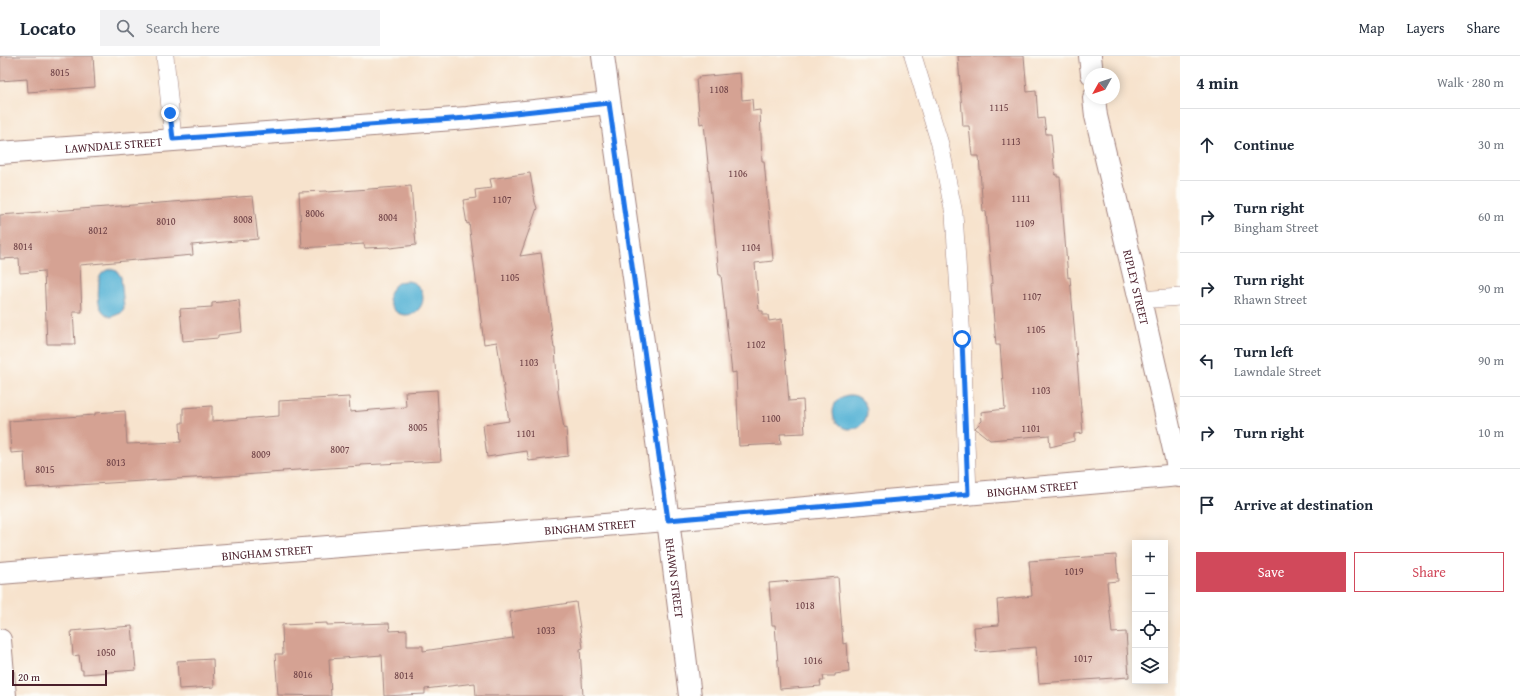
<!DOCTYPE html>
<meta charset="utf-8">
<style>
:root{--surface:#fff;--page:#f2f2f3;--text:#1f2937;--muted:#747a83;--line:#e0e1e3;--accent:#d1495b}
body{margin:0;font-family:"Gentium Book Plus",serif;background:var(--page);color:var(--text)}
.controls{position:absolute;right:12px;bottom:12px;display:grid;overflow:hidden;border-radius:0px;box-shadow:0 2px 10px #0003}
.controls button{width:36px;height:36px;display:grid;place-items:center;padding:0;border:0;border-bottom:1px solid var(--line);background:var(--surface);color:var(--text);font:20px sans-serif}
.compass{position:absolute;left:1084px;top:12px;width:36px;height:36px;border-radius:50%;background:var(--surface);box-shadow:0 2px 10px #0003;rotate:230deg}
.scale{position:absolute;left:12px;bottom:10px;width:95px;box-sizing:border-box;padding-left:4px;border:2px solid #4a1f2b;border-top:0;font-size:11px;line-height:14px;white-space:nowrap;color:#4a1f2b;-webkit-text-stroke:3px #fdfcf7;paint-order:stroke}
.stop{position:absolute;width:12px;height:12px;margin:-9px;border:3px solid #1a73e8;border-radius:50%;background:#fff}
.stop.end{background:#1a73e8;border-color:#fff;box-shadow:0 1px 4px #0008}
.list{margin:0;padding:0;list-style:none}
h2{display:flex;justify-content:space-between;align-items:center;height:52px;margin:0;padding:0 16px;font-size:17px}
h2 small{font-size:13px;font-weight:400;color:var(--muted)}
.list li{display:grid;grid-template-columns:26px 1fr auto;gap:12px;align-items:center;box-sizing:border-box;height:72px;padding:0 16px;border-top:1px solid var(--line)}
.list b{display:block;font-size:15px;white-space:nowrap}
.list p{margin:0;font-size:13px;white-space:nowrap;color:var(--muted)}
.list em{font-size:13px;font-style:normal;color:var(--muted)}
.actions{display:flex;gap:8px;padding:12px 16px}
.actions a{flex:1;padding:9px 0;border:1px solid var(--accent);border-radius:0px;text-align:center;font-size:14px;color:var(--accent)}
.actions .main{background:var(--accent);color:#fff}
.icon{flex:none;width:22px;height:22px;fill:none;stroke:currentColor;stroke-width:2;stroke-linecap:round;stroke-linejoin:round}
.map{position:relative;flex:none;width:1180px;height:640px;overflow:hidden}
header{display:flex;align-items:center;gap:24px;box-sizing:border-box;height:56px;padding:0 20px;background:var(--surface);border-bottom:1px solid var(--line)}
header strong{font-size:19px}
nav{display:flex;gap:22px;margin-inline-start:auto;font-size:14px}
.search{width:280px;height:36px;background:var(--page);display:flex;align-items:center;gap:10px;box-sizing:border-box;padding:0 14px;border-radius:0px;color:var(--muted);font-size:15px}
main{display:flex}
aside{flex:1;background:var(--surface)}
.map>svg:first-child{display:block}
.water{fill:#57b3d5;stroke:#506980}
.building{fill:#d5a293}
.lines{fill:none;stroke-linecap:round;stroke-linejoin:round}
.lane-casing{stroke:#a0817c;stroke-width:18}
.street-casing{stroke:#a0817c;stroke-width:24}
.secondary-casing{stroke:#a0817c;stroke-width:24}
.lane{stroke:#fff;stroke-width:17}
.street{stroke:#fff;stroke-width:22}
.secondary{stroke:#fff;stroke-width:22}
.route{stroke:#1a73e8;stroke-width:5}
.labels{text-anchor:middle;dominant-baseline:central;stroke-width:3;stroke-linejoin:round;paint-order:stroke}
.number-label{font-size:10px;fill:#6d4045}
.street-label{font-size:12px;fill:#4a1f2b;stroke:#fdfcf7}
</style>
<header>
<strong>Locato</strong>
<div class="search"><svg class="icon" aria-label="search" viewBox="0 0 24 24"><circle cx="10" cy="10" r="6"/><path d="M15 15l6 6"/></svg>Search here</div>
<nav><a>Map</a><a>Layers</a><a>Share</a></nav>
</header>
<main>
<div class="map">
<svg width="1180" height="640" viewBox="0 0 1180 640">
<rect width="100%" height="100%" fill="#fdfcf7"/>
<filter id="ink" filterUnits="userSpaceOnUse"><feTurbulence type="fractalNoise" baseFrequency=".025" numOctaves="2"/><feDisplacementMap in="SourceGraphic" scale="8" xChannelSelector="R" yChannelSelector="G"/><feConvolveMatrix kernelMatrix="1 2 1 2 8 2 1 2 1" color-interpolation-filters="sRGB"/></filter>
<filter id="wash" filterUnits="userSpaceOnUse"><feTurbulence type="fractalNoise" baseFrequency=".012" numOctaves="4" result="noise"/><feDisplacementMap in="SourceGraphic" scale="16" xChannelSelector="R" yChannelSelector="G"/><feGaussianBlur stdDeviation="0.9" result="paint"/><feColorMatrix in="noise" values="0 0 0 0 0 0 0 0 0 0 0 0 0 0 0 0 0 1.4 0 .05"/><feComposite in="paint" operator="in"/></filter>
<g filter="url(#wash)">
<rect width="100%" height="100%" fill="#f7e3cd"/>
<g class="water">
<path d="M110,213L117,215L121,221L124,252L121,257L111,261C94,254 99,238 99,223C101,217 104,215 110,213Z"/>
<circle cx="406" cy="242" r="17"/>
<circle cx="850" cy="356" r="17"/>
</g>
<g id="blocks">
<g class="building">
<polygon points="0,0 93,0 95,31 28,36 27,23 0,25"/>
<polygon points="958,0 1024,0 1027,36 1036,35 1038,63 1044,62 1046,78 1051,78 1055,119 1057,118 1057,121 1060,121 1068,222 1070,221 1083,377 1074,378 1074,385 1050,391 1049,379 990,384 975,372 982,365 981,356 1005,353 1000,289 996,289 991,228 992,228 986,155 983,155 979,100 972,100 969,70 963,70"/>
<polygon points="740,17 742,44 752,43 753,55 760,54 762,105 764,105 773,203 773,205 755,207 759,255 763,255 763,259 768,259 769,265 782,263 789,345 803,344 805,377 780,378 781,388 739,390 736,316 732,317 721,219 719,219 704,67 700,68 696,23 699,23 698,21"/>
<polygon points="530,117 535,146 537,152 520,200 541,197 554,292 555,292 558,337 564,373 566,372 568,400 529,405 527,395 487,401 483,369 509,365 497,286 484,288 469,167 467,168 463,144 476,142 475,134 492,132 490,123"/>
<polygon points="411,130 416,189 390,192 389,191 365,192 364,188 302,192 299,136 327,135 328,136"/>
<polygon points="253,140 258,183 192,189 193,199 80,209 82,256 73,256 75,288 47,288 44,215 20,217 19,202 0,203 0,159"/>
<polygon points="239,244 242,276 218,279 218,282 183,285 180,253 212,251 212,247"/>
<polygon points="437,334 441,405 361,409 361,410 282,415 283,416 243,419 26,432 24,396 11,397 9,365 95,359 95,357 125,355 127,388 181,386 180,367 183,367 183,352 212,350 212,365 279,360 279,345 349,341 350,356 406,351 405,336"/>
<polygon points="1116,499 1118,525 1107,526 1112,577 1126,576 1129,621 1039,627 1036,591 976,596 974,571 999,569 997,544 1032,540 1029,505"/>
<polygon points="838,521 843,588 847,587 849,616 835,618 835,620 823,620 824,625 820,625 821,630 780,633 775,569 772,569 769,527"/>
<polygon points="576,546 583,592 580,593 583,640 476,640 475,627 425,633 425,638 384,640 382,599 329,603 331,640 278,639 275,598 283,598 282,569 327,567 327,569 389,567 390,575 407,574 407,590 423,590 423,595 513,582 510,556"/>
<polygon points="132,570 136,614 83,618 83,614 81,614 79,599 73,600 71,575"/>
<polygon points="213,603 214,631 179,633 177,605"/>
</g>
</g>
</g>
<g filter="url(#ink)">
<use href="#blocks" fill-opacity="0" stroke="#a0817c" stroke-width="1"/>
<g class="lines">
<defs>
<g id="lane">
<polyline points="165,0 173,83"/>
<polyline points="913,0 940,88 954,158 962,283 968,438"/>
<polyline points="1140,244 1180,241"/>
</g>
<g id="street">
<polyline points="1090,0 1092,18"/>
<path id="s1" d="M1094,42L1096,60L1140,244L1180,420"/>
<path id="s2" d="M0,97L467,62L609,47"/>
<path id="s3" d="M0,517L705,461L1180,419"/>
<polyline points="0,584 5,640"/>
</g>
<g id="secondary">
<path id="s4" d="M603,0L668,464L690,640"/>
</g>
</defs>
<use href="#lane" class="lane-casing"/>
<use href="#street" class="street-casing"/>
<use href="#secondary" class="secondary-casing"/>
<use href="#lane" class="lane"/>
<use href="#street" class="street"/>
<use href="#secondary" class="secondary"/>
</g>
</g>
<g class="lines" filter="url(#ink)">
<polyline class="route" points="170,57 173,83 467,62 609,47 668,464 968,438 962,283"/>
</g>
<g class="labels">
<g class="number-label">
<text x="60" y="16">8015</text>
<text x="719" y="33">1108</text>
<text x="999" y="51">1115</text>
<text x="1011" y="85">1113</text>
<text x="738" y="117">1106</text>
<text x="1021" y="142">1111</text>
<text x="502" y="143">1107</text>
<text x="315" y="157">8006</text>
<text x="388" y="161">8004</text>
<text x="243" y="163">8008</text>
<text x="166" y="165">8010</text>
<text x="1025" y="167">1109</text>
<text x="98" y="174">8012</text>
<text x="23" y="190">8014</text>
<text x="751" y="191">1104</text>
<text x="510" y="221">1105</text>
<text x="1032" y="240">1107</text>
<text x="1036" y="273">1105</text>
<text x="756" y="288">1102</text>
<text x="529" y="306">1103</text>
<text x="1041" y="334">1103</text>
<text x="771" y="362">1100</text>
<text x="418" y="371">8005</text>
<text x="1031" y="372">1101</text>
<text x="526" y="377">1101</text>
<text x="340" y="393">8007</text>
<text x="261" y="398">8009</text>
<text x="116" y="406">8013</text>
<text x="45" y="413">8015</text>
<text x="1074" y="515">1019</text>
<text x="805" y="549">1018</text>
<text x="546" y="574">1033</text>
<text x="106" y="596">1050</text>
<text x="1083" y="602">1017</text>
<text x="813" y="604">1016</text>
<text x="303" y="618">8016</text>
<text x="404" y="619">8014</text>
</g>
<g class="street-label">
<text stroke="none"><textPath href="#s2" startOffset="114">LAWNDALE STREET</textPath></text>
<text stroke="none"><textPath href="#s1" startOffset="194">RIPLEY STREET</textPath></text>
<text stroke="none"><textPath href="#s3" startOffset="1036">BINGHAM STREET</textPath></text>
<text stroke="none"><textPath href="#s3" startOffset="592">BINGHAM STREET</textPath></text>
<text stroke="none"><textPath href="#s3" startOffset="268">BINGHAM STREET</textPath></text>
<text stroke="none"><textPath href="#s4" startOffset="527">RHAWN STREET</textPath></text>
</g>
</g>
</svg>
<div class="controls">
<button>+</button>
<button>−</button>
<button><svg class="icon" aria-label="locate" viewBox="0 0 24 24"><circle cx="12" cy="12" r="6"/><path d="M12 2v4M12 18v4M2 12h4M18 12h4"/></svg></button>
<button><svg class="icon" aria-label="layers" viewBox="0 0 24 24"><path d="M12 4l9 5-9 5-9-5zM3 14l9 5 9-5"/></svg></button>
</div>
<svg class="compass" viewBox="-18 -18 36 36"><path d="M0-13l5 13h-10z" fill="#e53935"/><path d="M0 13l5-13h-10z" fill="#747a83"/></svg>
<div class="scale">20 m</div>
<div class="stop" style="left:962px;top:283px"></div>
<div class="stop end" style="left:170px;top:57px"></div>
</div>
<aside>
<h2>4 min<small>Walk · 280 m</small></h2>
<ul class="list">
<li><svg class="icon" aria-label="ahead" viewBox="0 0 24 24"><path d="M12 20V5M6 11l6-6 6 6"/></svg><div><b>Continue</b></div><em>30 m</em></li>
<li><svg class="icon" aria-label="right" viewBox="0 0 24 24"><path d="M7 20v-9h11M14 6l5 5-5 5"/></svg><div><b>Turn right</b><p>Bingham Street</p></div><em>60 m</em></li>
<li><svg class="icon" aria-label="right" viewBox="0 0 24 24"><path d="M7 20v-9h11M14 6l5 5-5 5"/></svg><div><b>Turn right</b><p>Rhawn Street</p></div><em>90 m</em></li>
<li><svg class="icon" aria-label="left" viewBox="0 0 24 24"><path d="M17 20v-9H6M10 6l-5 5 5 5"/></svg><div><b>Turn left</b><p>Lawndale Street</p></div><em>90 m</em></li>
<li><svg class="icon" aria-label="right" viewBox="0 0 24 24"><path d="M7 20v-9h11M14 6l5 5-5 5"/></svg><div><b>Turn right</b></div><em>10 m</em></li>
<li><svg class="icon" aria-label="arrive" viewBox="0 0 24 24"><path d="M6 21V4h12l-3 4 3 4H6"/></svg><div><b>Arrive at destination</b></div></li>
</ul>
<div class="actions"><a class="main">Save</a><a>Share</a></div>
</aside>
</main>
